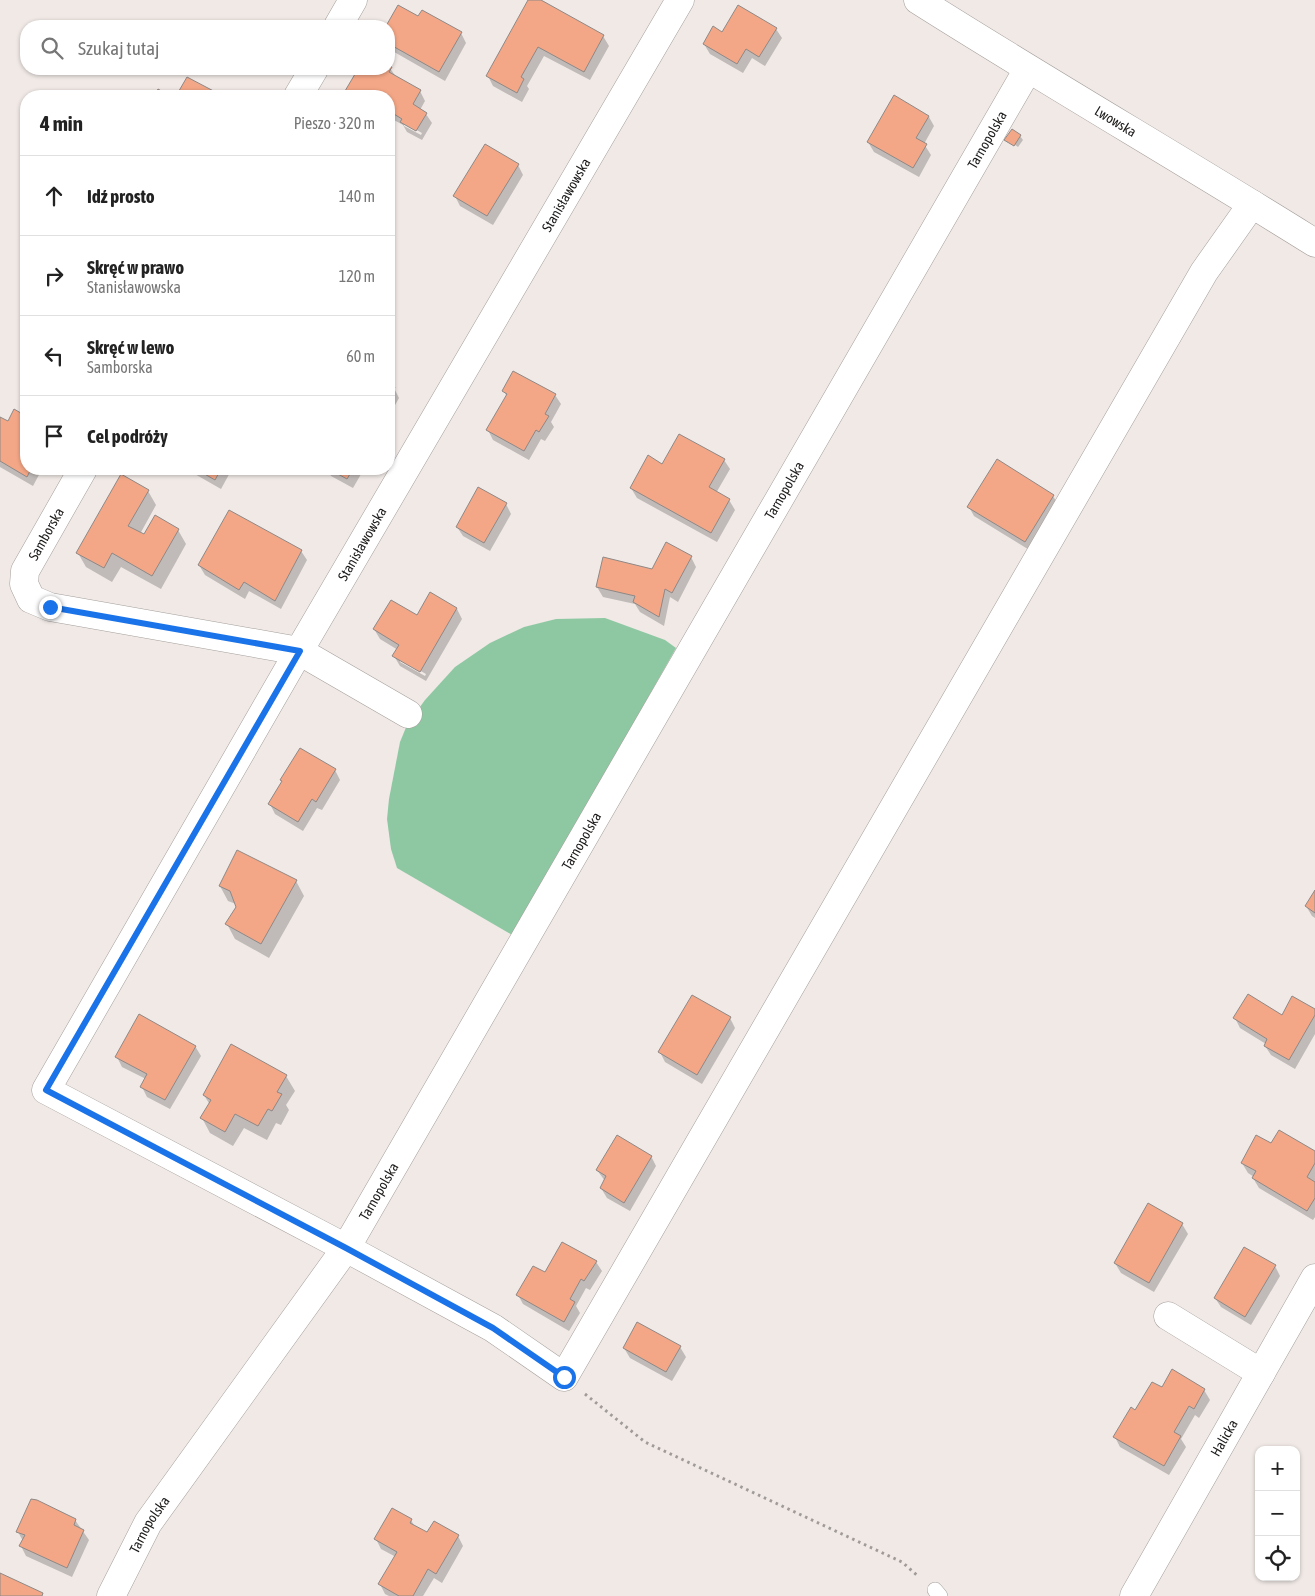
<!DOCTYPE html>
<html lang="pl">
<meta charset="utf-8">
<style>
:root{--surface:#fff;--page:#f2f2f2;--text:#222;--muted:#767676;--line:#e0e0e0}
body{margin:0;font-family:"Asap Condensed",sans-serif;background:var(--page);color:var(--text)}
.controls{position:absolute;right:15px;bottom:15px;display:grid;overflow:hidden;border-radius:10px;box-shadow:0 1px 4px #0004}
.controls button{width:45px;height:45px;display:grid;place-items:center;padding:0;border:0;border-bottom:1px solid var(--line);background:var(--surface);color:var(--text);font:25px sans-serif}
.stop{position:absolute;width:15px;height:15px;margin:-11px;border:4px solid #1a73e8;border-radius:50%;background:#fff}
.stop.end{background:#1a73e8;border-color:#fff;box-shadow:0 1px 5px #0008}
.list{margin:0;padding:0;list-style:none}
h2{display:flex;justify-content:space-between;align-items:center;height:65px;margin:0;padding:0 20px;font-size:21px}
h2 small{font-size:16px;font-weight:400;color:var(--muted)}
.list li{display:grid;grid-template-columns:32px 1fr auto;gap:15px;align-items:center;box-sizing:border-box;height:80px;padding:0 20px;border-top:1px solid var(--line)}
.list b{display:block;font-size:19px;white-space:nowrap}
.list p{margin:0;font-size:16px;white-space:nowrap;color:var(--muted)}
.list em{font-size:16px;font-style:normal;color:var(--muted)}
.icon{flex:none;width:28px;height:28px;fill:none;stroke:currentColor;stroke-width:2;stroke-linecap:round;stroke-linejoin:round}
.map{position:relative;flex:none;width:1315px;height:1596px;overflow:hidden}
.search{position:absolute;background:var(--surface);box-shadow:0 1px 4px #0004;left:20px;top:20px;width:375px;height:55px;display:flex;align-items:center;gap:12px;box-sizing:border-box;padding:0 18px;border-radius:20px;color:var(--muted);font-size:19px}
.panel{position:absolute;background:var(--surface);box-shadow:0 1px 4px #0004;left:20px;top:90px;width:375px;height:385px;border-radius:20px}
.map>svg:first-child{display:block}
.green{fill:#8ec8a2}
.shadow{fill:#0003;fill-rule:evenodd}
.building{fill:#f4a786;stroke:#8e8886}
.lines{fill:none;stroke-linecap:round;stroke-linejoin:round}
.lane-casing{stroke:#a59f9c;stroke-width:16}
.street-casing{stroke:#a59f9c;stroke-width:29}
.path{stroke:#a09b99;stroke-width:3;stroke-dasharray:2.5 4;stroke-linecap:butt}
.lane{stroke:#fff;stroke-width:15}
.street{stroke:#fff;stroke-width:28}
.route{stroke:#1a73e8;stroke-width:6}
.labels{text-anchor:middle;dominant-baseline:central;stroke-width:5;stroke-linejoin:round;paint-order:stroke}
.street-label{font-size:14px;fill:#1c1a19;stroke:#fff}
</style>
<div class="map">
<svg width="1315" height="1596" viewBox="0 0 1315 1596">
<rect width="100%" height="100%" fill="#f0e9e6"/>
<polygon class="green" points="605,618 665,640 676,648 514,936 397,868 391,849 387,819 389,799 400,742 407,725 425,700 455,667 490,643 524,627 556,619"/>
<g class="shadow">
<polygon points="530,0 538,0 603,36 609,46 590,80 544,56 527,86 529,89 522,102 493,86 488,76"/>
<polygon points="399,6 419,18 461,33 466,43 445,81 389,49 389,26 387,26"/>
<polygon points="776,29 782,38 765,66 752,58 743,73 710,54 704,44 722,34"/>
<path d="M389,67L397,78L420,91L425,101L420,110L426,114L432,123L422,140L407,132L403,125L394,120L392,123L389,121V96H350L347,91L360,69H389ZM404,123L422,133L421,135L404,126Z"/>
<polygon points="929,117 934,126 924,144 931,155 919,177 874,152 868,142"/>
<polygon points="1020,136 1023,140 1018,147 1008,140 1008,143 1006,140"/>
<polygon points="518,165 523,175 493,225 460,206 455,196"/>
<polygon points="389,385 394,388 399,398 389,416"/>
<polygon points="504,391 555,395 561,404 551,422 554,427 545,441 541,439 529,460 493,440 488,430 507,397"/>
<polygon points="15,411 26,418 26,469 42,469 33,486 0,467 0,418 8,423"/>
<polygon points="724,460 730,469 716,493 729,500 735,510 717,542 637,498 631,488 663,465"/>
<polygon points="997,461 1053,496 1059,506 1031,551 974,516 969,507"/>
<polygon points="186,469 232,469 221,489"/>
<polygon points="327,469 364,469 353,488 331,476"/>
<polygon points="148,491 156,505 140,534 144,536 178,530 186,544 161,589 121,567 112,582 86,567 78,553"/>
<polygon points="506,504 511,514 490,551 463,536 457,527"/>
<polygon points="301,551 307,560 281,609 249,591 245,599 205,575 199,565"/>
<polygon points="691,557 696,567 678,602 670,597 664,626 640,612 635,604 603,597 597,587"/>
<path d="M431,594L457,609L462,619L426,681L400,666L394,656L398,650L380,639L374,629L417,617ZM400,659L426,674L425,676L400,662Z"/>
<polygon points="335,770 340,780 322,810 317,808 303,831 275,814 270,804"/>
<polygon points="296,881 304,896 269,958 235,939 227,924 237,907 236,904 228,901 220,886"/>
<polygon points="1315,892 1315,918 1312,916 1306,906"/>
<polygon points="1315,1011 1315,1034 1295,1069 1271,1055 1265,1046 1266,1044 1240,1028 1235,1018 1282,1016"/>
<polygon points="730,1018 735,1028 702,1084 665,1062 660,1052"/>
<polygon points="195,1046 201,1056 170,1109 147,1097 142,1087 146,1079 122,1067 117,1057"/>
<polygon points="286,1076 295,1091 286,1105 289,1110 281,1125 276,1123 267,1140 244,1128 233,1146 210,1133 202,1118 210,1105 204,1095"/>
<polygon points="1272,1145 1315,1152 1315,1217 1313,1220 1259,1188 1253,1178 1254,1177 1248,1173 1242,1163"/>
<polygon points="651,1156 656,1166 630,1211 607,1198 601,1188 605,1181 597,1170"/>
<polygon points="1182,1224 1188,1234 1154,1292 1121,1273 1115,1263"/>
<polygon points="596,1262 602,1271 590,1290 586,1288 576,1306 580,1313 569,1331 523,1304 518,1295 545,1274"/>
<polygon points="1275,1266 1280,1276 1251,1325 1221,1307 1215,1298"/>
<polygon points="680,1347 686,1357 672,1381 630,1358 624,1348"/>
<polygon points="1162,1389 1204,1390 1210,1400 1199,1418 1195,1415 1181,1439 1186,1447 1169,1475 1120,1447 1115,1437 1136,1411"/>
<polygon points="393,1510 411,1520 415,1527 428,1534 458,1536 463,1546 442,1583 434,1578 423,1596 389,1596 385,1594 380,1584 396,1557 381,1549 376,1539"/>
<polygon points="75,1520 89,1540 72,1577 26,1556 21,1546 23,1541 18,1532"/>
</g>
<g class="building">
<polygon points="528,0 541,0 604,35 584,72 538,47 521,77 524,79 517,93 486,76"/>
<polygon points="398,5 418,16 422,10 462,32 439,72 389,44 389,26 386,26"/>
<polygon points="738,5 777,28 759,57 746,49 737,64 703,44 713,26 722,32"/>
<polygon points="389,65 392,67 389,72 421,90 413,104 427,113 416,131 400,122 402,119 389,111 389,96 355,96 345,91 358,69 389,69"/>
<polygon points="187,77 223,96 176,96"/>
<polygon points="158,89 170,96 154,96"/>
<polygon points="894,95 929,116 916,138 927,144 913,168 867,142"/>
<polygon points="1012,129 1021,135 1014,146 1004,140"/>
<polygon points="485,144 519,164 487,216 453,196"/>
<polygon points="513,371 556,394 545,414 549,416 539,432 536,430 524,451 486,430 507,394 502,391"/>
<polygon points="389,384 395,387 389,397"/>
<polygon points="14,409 26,416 26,469 31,469 27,477 0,461 0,417 8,421"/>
<polygon points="679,434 725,459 709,487 730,499 711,533 630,488 648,455 662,464"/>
<polygon points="997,459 1054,495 1025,542 967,507"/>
<polygon points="196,469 221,469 215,480"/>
<polygon points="329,469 353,469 347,479"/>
<polygon points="121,474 149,490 128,526 144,534 155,515 179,529 152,576 112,553 104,568 76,553"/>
<polygon points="478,487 507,503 484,543 456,527"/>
<polygon points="229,510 302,550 275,601 244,582 239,590 198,565"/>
<polygon points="666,542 692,556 672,593 665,589 659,617 633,602 635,596 596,587 603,557 652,569"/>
<polygon points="430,592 457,608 420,672 392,656 399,645 373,629 391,600 417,615"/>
<polygon points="300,748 336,769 316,802 312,799 298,822 268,804 282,781 280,780"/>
<polygon points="237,850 297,880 261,944 225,924 236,907 230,891 219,886"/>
<polygon points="1315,890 1315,913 1305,906"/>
<polygon points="1248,994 1282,1015 1292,996 1315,1009 1315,1015 1289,1060 1264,1046 1267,1039 1233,1018"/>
<polygon points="692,995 731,1017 697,1075 658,1052"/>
<polygon points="139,1014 196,1046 165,1100 140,1087 147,1074 115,1057"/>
<polygon points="231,1044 287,1075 277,1092 282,1094 272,1111 268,1109 258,1126 235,1114 225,1132 200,1118 211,1100 203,1095"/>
<polygon points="1279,1130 1315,1151 1315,1163 1307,1177 1315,1182 1315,1198 1307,1211 1252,1178 1256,1171 1241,1163 1256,1135 1271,1143"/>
<polygon points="617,1135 652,1156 624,1203 600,1188 606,1176 596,1170"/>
<polygon points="1148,1203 1183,1223 1149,1283 1114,1263"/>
<polygon points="562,1242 597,1261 584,1281 581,1279 570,1299 575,1302 564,1322 516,1295 533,1266 545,1272"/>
<polygon points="1244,1247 1276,1265 1245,1317 1214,1298"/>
<polygon points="637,1322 681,1346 666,1372 623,1348"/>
<polygon points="1172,1369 1205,1389 1194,1409 1189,1406 1174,1432 1181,1436 1164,1466 1113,1437 1131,1407 1135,1410 1152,1382 1162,1387"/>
<polygon points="31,1499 37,1500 76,1519 74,1525 84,1530 67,1568 19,1546 25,1535 16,1532"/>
<polygon points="392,1508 412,1519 410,1523 427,1532 434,1521 459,1535 436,1574 428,1569 413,1596 399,1596 378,1584 397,1552 374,1539"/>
<polygon points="0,1573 43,1593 42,1596 0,1596"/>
</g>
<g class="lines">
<defs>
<polyline id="lane" points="935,1590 940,1596"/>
<g id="street">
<polyline points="680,0 299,651 46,1090 346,1248 493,1328 564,1377 1204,272 1252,204"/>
<path id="s1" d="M918,0C1049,83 1184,161 1315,243"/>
<polyline points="338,26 353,0"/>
<polyline points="298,96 314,69"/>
<polyline points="83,469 25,571 24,584 31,599 50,607 73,611 299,651 408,714"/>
<polyline points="1168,1316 1261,1373"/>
<path id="s2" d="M111,1596L148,1523L346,1248L1028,69"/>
<path id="s3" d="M1134,1596L1315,1278"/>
</g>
</defs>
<use href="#lane" class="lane-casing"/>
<use href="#street" class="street-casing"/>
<polyline class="path" points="585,1394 645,1442 902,1562 919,1577"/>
<use href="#lane" class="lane"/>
<use href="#street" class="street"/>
</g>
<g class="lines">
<polyline class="route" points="50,607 300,651 46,1090 346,1248 493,1328 564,1377"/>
</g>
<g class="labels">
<g class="street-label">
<text stroke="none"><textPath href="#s1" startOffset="232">Lwowska</textPath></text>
<text stroke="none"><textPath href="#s2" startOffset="1701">Tarnopolska</textPath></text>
<text transform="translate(566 195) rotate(-60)">Stanisławowska</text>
<text stroke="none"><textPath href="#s2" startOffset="1296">Tarnopolska</textPath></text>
<text transform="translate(46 534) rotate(-61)">Samborska</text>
<text transform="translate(362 544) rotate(-60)">Stanisławowska</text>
<text stroke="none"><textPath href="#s2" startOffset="891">Tarnopolska</textPath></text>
<text stroke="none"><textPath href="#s2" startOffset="486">Tarnopolska</textPath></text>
<text stroke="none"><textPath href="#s3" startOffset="182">Halicka</textPath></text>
<text stroke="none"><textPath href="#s2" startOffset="81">Tarnopolska</textPath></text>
</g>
</g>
</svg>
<div class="controls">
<button>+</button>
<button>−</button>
<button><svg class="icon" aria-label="locate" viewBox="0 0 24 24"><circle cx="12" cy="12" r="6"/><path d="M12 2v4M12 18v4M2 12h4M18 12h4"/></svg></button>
</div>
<div class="stop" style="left:564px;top:1377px"></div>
<div class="stop end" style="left:50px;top:607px"></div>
<div class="search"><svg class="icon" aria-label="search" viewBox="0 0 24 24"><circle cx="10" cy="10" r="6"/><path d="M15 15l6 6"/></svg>Szukaj tutaj</div>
<section class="panel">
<h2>4 min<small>Pieszo · 320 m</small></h2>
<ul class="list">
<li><svg class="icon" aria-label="ahead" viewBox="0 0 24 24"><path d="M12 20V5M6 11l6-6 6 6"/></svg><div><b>Idź prosto</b></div><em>140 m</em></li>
<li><svg class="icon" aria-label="right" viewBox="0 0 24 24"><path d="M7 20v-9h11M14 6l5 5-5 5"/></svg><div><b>Skręć w prawo</b><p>Stanisławowska</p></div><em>120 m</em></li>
<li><svg class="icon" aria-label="left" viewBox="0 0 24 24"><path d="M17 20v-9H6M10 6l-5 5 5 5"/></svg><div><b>Skręć w lewo</b><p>Samborska</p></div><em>60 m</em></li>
<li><svg class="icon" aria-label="arrive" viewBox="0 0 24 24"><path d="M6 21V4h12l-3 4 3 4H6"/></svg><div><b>Cel podróży</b></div></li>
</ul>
</section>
</div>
